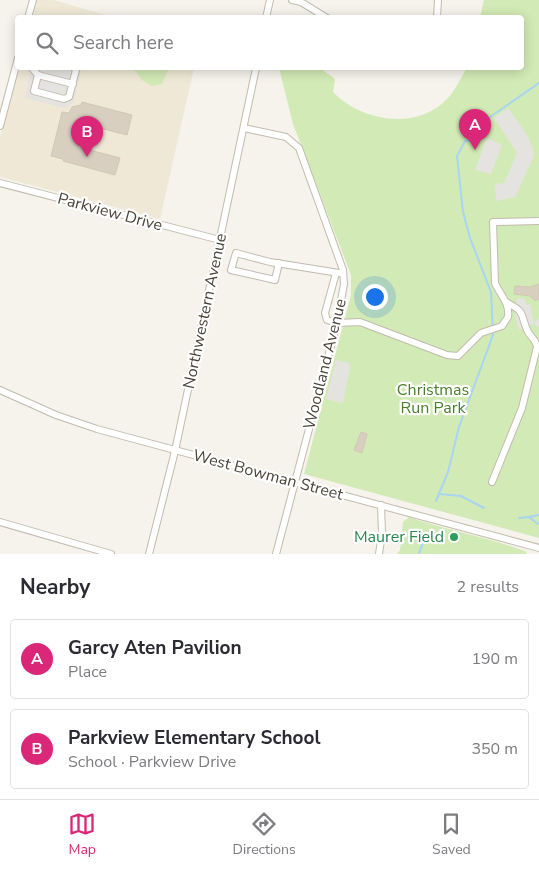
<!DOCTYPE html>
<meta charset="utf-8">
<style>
:root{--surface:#fff;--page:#f2f2f3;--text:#2b2b33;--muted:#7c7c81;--line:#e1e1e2;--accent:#db2777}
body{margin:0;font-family:"Nunito Sans",sans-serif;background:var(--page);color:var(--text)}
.you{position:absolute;left:374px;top:296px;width:18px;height:18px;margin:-12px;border:4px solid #fff;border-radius:50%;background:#1a73e8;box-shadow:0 0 0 8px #1a73e833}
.badge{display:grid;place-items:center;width:32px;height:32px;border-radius:50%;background:var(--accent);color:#fff;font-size:16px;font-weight:700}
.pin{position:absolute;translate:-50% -41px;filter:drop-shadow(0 1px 2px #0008)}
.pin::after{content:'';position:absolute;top:26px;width:18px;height:15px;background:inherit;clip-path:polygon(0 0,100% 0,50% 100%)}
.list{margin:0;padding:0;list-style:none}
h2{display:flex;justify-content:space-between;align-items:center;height:65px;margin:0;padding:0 20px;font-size:21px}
h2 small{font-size:16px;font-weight:400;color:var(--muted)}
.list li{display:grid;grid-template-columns:32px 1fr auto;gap:15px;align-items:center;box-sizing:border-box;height:80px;margin:0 10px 10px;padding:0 10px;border:1px solid var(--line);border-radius:5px}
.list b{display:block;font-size:19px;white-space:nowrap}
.list p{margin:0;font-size:16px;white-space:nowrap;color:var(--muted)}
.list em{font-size:16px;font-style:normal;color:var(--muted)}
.icon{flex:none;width:28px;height:28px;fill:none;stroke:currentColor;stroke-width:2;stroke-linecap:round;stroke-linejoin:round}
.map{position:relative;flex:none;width:539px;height:554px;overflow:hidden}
.search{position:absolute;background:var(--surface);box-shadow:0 2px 12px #0003;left:15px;right:15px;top:15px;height:55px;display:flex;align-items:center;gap:12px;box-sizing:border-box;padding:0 18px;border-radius:5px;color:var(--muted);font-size:19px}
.sheet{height:245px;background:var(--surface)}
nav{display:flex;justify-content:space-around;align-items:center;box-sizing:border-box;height:70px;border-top:1px solid var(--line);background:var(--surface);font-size:14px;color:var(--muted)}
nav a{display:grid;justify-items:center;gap:2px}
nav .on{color:var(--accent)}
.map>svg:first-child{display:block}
.education{fill:#efe8d6}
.green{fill:#d2eab5}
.parking{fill:#e5e3e0}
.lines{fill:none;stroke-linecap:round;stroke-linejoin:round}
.stream{stroke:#a9d4f2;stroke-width:2}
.building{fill:#d8cfc1;stroke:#d3c7b4}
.minor-casing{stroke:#c2bbae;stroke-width:8}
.minor{stroke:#fff;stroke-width:6}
.leisure-dot{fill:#2e9e5b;stroke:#fff;stroke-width:2}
.labels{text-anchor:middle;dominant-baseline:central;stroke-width:4.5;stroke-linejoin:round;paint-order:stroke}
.street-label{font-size:16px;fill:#4b4439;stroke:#fff}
.park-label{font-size:16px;fill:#4a7f2a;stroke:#fff}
.leisure-label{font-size:16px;fill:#27864d;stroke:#fff;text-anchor:end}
</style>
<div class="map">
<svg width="539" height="554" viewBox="0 0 539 554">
<rect width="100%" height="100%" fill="#f6f3ec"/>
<g class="education">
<polygon points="37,0 54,0 112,17 33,17"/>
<polygon points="19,68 194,68 160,219 0,177 0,137"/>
</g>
<g class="green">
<path d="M484,0H539V538L304,474L351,295V275L293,124L279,68H320L335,79L333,92C362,122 418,131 448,98C456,89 461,77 467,68H522V18L480,17Z"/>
<polygon points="133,68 169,68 162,84 152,86 142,80"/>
<path d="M409,517C448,531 489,537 527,552L526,554H397L400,550L403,522Z"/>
</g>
<g class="parking">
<polygon points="31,68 82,68 73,103 65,108 25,98"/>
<polygon points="508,108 527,135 534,152 533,158 515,197 496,201 495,184 504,183 517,153 494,118"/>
<polygon points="487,138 502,145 491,174 475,170"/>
<polygon points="517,298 525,299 526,305 530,304 534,324 539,316 539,327 534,324 519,330 515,315"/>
<polygon points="336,360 349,363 350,367 343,403 326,399"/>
</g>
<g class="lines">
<g class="stream">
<polyline points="440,494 461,496 484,508"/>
<polyline points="436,501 448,472 459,427 493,335 491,292 470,238 463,212 457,156 465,141 472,140 490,117 539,83"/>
<polyline points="529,517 539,515"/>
<polyline points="519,518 529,517 538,524"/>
<polyline points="419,554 425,536"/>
</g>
</g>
<g class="building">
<polygon points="82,102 132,115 127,135 84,124 78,147 120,158 115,175 63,161 63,159 51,156 62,112 69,113 72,107 81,105"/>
<polygon points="539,284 539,299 535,301 530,296 514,294 515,286 529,287"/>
<polygon points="361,432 367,434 362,453 354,450"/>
</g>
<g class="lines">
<defs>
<g id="minor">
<polyline points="292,0 301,2 327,18"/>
<polyline points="28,18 33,0"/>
<polyline points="266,18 270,0"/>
<polyline points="437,18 438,0"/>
<polyline points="32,68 38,75"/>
<polyline points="73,84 38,75 34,91 64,99 69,97 76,70 74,68"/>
<polyline points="0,126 18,58"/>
<polyline points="244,128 286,137 299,148 343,270 344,284 337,323 276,554"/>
<polyline points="0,183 220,240"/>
<polyline points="279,263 275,280 231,270 236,253 270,262 339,273"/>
<path d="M336,273L325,313L327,320L337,323L360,322L447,355L458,356L481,333L502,326L508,317C510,303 500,295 495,283L493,222L539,221"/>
<polyline points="0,390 56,415 97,429 539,548"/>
<path d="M492,482L522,408L537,347C536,339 530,337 527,330C520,312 525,312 506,302"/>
<polyline points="0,522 111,554"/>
<polyline points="149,554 175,451 256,68"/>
<polyline points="379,554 382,533 381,505"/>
</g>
</defs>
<use href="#minor" class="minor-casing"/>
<use href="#minor" class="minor"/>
</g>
<circle class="leisure-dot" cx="454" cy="537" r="5"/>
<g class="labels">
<g class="street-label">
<text transform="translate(110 212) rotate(15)">Parkview Drive</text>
<text transform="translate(205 311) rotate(-78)">Northwestern Avenue</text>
<text transform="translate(325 364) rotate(-76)">Woodland Avenue</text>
<text transform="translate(268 475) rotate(15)">West Bowman Street</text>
</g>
<g class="park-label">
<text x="433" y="390">Christmas<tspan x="433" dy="18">Run Park</tspan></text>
</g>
<g class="leisure-label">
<text x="444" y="537">Maurer Field</text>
</g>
</g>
</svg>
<div class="you"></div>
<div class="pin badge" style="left:475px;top:150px">A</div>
<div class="pin badge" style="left:87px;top:157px">B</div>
<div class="search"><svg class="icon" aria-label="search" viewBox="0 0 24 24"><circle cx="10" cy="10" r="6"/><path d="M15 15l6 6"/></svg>Search here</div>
</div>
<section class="sheet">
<h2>Nearby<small>2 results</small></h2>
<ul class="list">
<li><span class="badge">A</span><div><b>Garcy Aten Pavilion</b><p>Place</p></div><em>190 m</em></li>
<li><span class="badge">B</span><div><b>Parkview Elementary School</b><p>School · Parkview Drive</p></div><em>350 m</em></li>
</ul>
</section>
<nav>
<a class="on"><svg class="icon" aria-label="map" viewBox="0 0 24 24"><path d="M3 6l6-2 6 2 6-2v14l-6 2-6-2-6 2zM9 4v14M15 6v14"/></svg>Map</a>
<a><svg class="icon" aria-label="directions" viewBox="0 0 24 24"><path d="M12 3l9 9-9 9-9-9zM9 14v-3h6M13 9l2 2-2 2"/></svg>Directions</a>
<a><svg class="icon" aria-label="saved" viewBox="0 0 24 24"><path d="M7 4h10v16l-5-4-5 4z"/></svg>Saved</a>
</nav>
